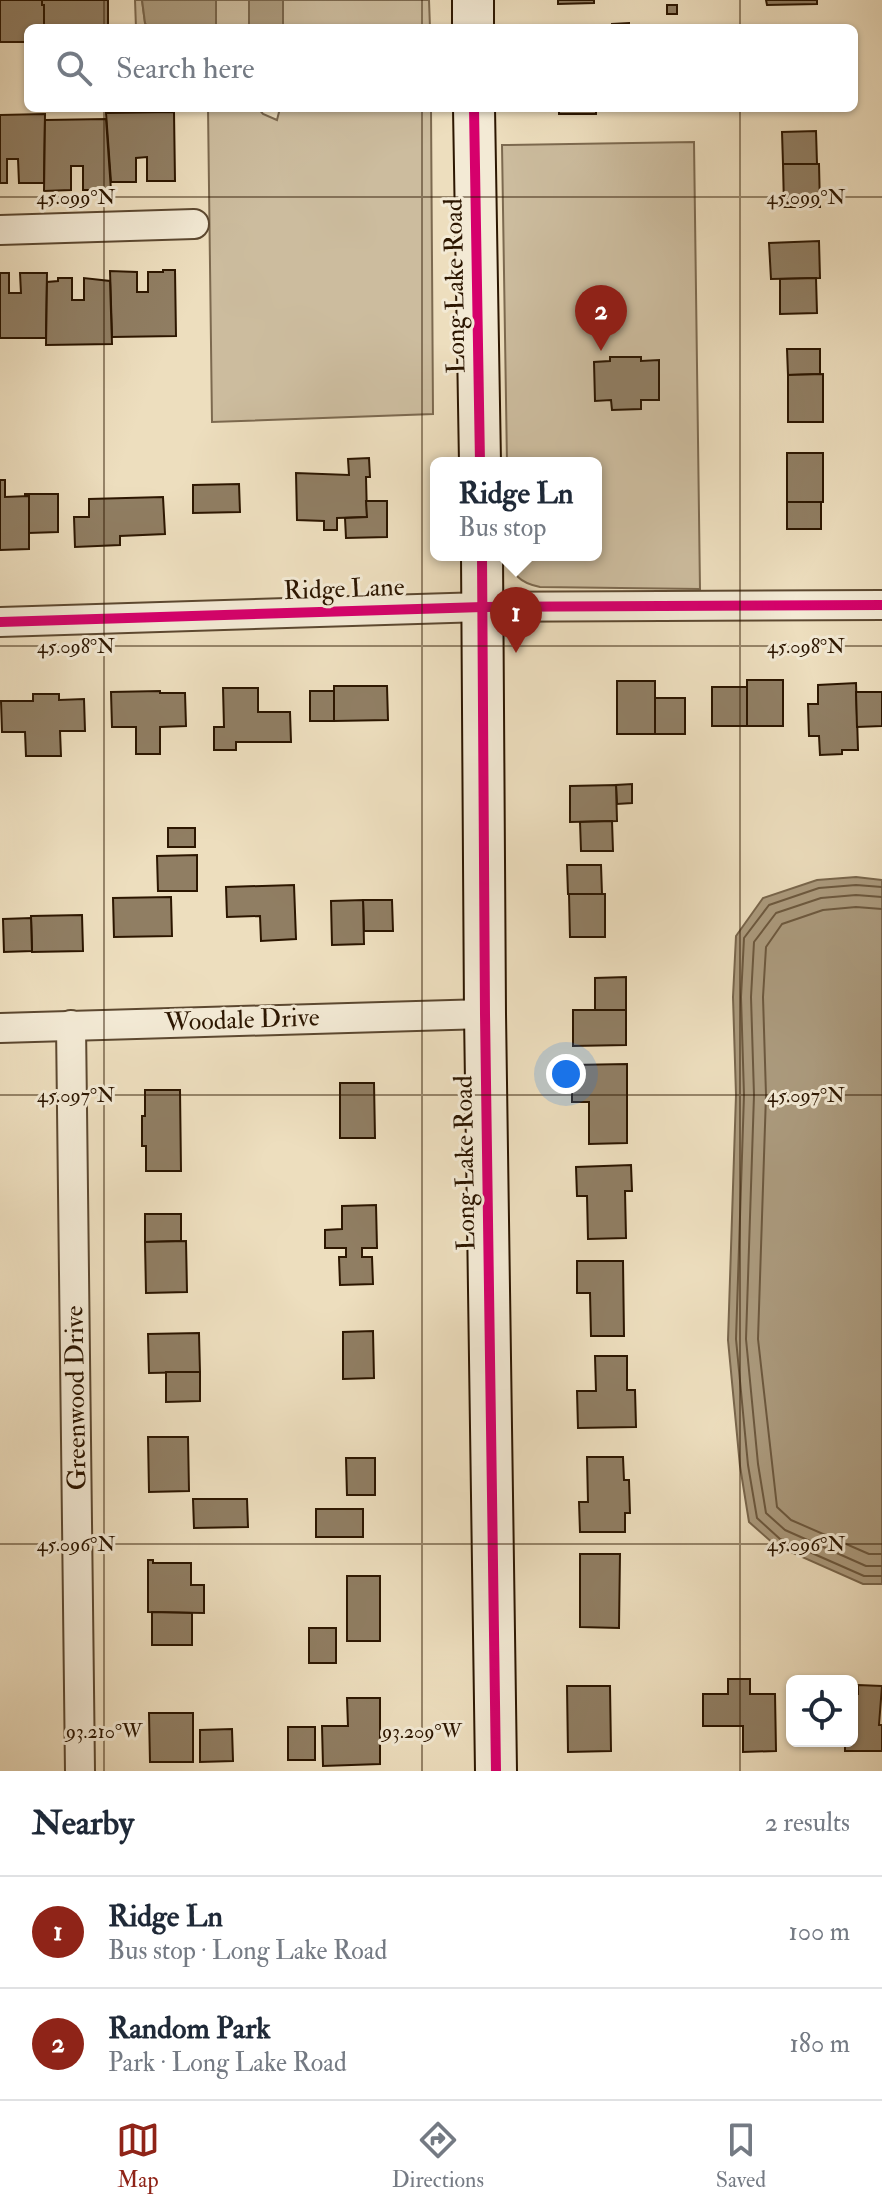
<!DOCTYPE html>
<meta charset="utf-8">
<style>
:root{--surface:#fff;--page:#f6f6f7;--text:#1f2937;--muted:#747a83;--line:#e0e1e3;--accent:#8f2418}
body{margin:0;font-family:"IM FELL Double Pica",serif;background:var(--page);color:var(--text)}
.controls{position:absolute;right:24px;bottom:24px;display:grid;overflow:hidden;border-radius:12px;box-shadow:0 2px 6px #0004}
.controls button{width:72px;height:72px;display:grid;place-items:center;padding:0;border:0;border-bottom:2px solid var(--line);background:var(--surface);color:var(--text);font:40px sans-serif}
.you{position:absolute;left:566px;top:1074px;width:28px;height:28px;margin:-20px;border:6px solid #fff;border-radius:50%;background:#1a73e8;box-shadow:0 0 0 12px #1a73e833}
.badge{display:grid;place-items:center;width:52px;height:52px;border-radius:50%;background:var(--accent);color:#fff;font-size:26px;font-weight:700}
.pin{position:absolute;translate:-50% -66px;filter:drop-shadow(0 2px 4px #0008)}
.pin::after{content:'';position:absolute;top:42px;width:28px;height:24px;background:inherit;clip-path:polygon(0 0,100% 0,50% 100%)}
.popup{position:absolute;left:430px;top:457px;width:172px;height:104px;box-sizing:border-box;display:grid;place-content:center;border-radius:12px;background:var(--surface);filter:drop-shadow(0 2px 6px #0005);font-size:26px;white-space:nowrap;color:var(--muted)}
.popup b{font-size:30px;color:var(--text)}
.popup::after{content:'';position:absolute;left:50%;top:100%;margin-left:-16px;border:16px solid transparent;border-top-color:var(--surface)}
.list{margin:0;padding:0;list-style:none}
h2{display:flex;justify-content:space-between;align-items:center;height:104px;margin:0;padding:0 32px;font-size:34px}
h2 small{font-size:26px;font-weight:400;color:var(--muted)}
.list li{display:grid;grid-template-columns:52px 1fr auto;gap:24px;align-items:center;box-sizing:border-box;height:112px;padding:0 32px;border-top:2px solid var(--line)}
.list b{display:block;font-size:30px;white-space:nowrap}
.list p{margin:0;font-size:26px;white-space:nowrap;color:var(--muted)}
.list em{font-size:26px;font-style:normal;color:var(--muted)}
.icon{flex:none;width:44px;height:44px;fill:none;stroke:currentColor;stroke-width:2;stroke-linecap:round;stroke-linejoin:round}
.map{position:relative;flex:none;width:882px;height:1771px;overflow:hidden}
.search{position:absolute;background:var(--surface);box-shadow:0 2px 6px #0004;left:24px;right:24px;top:24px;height:88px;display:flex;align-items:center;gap:20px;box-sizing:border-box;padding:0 28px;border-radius:12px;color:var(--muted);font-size:30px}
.sheet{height:328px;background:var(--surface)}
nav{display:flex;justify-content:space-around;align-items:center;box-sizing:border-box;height:112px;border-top:2px solid var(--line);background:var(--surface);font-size:22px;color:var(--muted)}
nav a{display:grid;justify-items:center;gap:4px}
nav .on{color:var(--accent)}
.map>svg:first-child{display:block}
.green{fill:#ccbc9e;stroke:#7c694f;stroke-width:2}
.water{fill:#ab9a7d;stroke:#78654b;stroke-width:2}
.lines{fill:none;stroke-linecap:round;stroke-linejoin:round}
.shore{stroke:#6c583e;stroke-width:2}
.building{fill:#907e63;stroke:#2c1600;stroke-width:2}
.street-casing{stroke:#5c4830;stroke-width:32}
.secondary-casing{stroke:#2c1600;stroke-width:44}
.street{stroke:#f3ead5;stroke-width:28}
.secondary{stroke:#f3ead5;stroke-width:40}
.cycleway-casing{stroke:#f3ead5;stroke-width:15}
.cycleway{stroke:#d6006c;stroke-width:10}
.ticks{fill:none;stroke:#2c1600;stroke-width:2;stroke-opacity:0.45}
.labels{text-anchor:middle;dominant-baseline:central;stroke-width:6;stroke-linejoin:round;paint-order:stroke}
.street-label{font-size:26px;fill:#2c1600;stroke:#f3ead5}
.ticks-label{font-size:20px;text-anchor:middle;fill:#2c1600;stroke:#f3ead5;stroke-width:6;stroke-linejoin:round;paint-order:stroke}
</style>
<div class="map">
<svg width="882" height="1771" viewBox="0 0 882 1771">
<rect width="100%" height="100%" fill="#eddebe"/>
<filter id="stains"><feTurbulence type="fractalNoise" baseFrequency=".0025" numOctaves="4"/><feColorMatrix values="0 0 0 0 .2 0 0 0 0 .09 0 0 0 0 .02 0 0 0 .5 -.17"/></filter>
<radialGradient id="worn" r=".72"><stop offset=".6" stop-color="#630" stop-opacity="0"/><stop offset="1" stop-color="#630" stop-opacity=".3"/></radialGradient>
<g class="green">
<polygon points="135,0 142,0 145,23 148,28 136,28"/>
<rect x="216" y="0" width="33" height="28"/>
<polygon points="283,0 429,0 430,28 283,28"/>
<polygon points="208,108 258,108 263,114 277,120 280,108 431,108 433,414 212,422"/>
<path d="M694,142L700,589L540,587C520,583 512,575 508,555H596V463H507L502,145Z"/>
</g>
<g class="water">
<polygon points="142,0 216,0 216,28 148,28 145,23"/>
<rect x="249" y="0" width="34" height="28"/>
<polygon points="856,877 882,880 882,1584 863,1584 775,1545 749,1522 740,1466 728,1340 736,1095 733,997 736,936 763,898 817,880"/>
</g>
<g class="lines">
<g class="shore">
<polyline points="882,887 856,885 819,888 769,905 744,938 741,997 744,1095 736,1339 748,1465 757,1518 780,1539 864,1576 882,1576"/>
<polyline points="882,897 856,895 821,898 776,913 754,942 751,997 754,1095 746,1339 758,1464 766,1513 785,1530 866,1566 882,1566"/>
<polyline points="882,909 856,907 823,910 782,924 766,947 763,997 766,1095 758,1339 777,1507 791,1520 869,1554 882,1554"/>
</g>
</g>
<g class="building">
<polygon points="0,0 42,0 42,5 44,5 44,28 28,28 28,42 0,42"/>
<polygon points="42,0 108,0 108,28 44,28 44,5 42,5"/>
<polygon points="558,0 594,0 594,3 558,4"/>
<polygon points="766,0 817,0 817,4 767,5"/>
<rect x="667" y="5" width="10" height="9"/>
<polygon points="629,23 629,28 612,28 612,24"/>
<rect x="559" y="108" width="37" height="6"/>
<polygon points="174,112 175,181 147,181 147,157 136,158 136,182 111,182 106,113"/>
<polygon points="45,114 44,183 19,183 18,159 7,159 7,183 0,183 0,115"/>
<polygon points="106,119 111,190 83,190 83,166 71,166 71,190 44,191 45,120"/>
<polygon points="816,131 817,164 783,164 782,132"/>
<polygon points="783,164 819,164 820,207 784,207"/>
<polygon points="819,241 820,278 771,279 769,243"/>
<polygon points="163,270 175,270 176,336 112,337 110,271 137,272 137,292 148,292 148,272 163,272"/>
<polygon points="0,273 9,273 9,293 21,293 20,273 47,273 46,338 0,338"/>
<polygon points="58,278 72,278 72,300 84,300 84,278 110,281 112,344 46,345 47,282 58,281"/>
<polygon points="816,278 817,313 780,314 780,279"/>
<polygon points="787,349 820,349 820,374 788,375"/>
<polygon points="610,357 641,357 641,361 659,360 659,400 641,400 641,409 612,410 611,400 595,401 594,362 610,361"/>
<polygon points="823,374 823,422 788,422 788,375"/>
<rect x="787" y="453" width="36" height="49"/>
<polygon points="369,458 370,477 366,477 367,517 337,518 337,530 324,530 324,521 297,520 296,473 349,475 348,459"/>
<polygon points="0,480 5,480 5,497 29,496 29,549 0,550"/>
<polygon points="239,484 240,512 193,513 193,485"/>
<polygon points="25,494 58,494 58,532 29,533 29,496 25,496"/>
<polygon points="163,497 165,534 120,536 120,545 75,547 74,517 89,517 89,499"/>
<polygon points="366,501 387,501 387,537 346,538 345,518 367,517"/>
<rect x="787" y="502" width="34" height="27"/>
<rect x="747" y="680" width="36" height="46"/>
<rect x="617" y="681" width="38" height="53"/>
<polygon points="856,683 858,750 842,750 842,754 820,755 819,736 809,736 808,704 818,704 818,685"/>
<polygon points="334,686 387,686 388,720 334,721"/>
<rect x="712" y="687" width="35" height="39"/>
<polygon points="223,688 258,688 258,712 290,712 291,742 236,742 236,750 214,750 214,727 224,727"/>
<polygon points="160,691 160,693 185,693 186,726 160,727 160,754 136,754 136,727 112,727 111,692"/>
<rect x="310" y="691" width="24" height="30"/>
<polygon points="856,692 882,692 882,726 857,727"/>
<polygon points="33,694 59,694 59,700 84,699 85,731 60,731 61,756 26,756 25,732 2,732 1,701 33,701"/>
<rect x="655" y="698" width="30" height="36"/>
<polygon points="632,784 632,803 617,804 616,785"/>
<polygon points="616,785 617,821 570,822 570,786"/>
<polygon points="612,821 613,851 581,851 580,822"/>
<rect x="168" y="828" width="27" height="19"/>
<polygon points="197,855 197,891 158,891 157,856"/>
<polygon points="567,865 601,865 602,894 568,894"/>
<polygon points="294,885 296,939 261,941 260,916 227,917 226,887"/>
<polygon points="569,894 605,894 605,937 570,937"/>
<polygon points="171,897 172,936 114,937 113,898"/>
<polygon points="363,900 392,900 393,931 364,931"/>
<polygon points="363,900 364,944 332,945 331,901"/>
<polygon points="82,915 83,951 32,952 31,916"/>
<polygon points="31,918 32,951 4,952 3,919"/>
<polygon points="626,977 626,1010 595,1010 595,978"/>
<polygon points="573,1010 626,1010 626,1045 573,1046"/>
<polygon points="627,1064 627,1143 589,1144 589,1102 572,1102 572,1065"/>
<polygon points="340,1083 374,1083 375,1138 340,1138"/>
<polygon points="145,1090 180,1090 181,1171 146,1171 146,1146 142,1146 142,1116 145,1116"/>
<polygon points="631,1165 632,1191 625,1191 626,1238 588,1239 587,1196 577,1196 576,1167"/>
<polygon points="376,1205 377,1248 362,1248 362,1257 372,1257 373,1284 340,1285 339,1257 346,1257 346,1248 325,1248 325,1230 342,1229 342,1206"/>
<polygon points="145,1214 181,1214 181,1241 145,1242"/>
<polygon points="186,1241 187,1292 146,1293 145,1242"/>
<polygon points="577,1261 623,1261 624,1336 591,1336 590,1293 577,1293"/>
<polygon points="373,1331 374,1378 343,1379 343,1332"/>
<polygon points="199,1333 200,1372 149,1373 148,1334"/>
<polygon points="595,1356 627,1356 627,1390 635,1390 636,1427 578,1428 577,1391 596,1391"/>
<polygon points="166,1372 200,1372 200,1401 166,1402"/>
<polygon points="148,1437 188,1437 189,1491 149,1492"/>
<polygon points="587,1457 623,1457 624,1480 629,1480 630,1513 625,1513 625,1532 580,1532 579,1502 588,1502"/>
<polygon points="346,1458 375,1458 375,1495 347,1495"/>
<polygon points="193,1499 247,1499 248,1527 194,1528"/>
<rect x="316" y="1509" width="47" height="28"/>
<polygon points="580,1554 620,1554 619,1628 580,1627"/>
<polygon points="148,1560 153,1560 153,1563 191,1563 191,1585 204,1585 204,1613 148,1612"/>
<rect x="347" y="1576" width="33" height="65"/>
<polygon points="152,1612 192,1613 192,1645 152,1645"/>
<rect x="309" y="1628" width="27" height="35"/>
<polygon points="728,1679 750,1679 750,1694 775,1694 776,1751 743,1752 743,1726 703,1726 703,1694 728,1694"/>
<polygon points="858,1685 882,1686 879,1725 882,1725 882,1751 845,1751 845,1741 852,1741 852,1694 858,1694"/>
<polygon points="567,1686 610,1686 611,1751 568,1752"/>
<polygon points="347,1698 380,1698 380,1764 323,1766 322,1726 348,1726"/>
<polygon points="149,1713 193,1713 193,1762 150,1762"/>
<rect x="288" y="1727" width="27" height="33"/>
<polygon points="232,1729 233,1761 200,1762 200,1730"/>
</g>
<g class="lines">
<defs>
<g id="street">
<polyline points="0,230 194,224"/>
<polyline points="0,622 483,607 882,605"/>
<polyline points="71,1025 80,1771"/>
<polyline points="0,1028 485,1014"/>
</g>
<g id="secondary">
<polyline points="473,0 473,28"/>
<polyline points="474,108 480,463"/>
<polyline points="482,555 485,1014 496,1771"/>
</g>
</defs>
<use href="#street" class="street-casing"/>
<use href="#secondary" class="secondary-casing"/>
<use href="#street" class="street"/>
<use href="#secondary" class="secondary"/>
<defs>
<g id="cycleway">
<polyline points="474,108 480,463"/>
<polyline points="482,555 485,1014 496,1771"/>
<polyline points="0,622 483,607 882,605"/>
</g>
</defs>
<use href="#cycleway" class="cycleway-casing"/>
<use href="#cycleway" class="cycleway"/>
</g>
<path class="ticks" d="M104,0V28M422,0V28M740,0V28M104,108V1771M422,108V1771M740,108V1771M0,197H882M0,646H882M0,1095H882M0,1544H882"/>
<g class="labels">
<g class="street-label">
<text transform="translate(455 286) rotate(-91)">Long Lake Road</text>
<text transform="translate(344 589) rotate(-2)">Ridge Lane</text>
<text transform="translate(242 1020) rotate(-2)">Woodale Drive</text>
<text transform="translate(465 1163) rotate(-91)">Long Lake Road</text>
<text transform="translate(76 1398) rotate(-91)">Greenwood Drive</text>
</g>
</g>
<g class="ticks-label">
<text x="76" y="204">45.099°N</text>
<text x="806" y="204">45.099°N</text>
<text x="76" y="653">45.098°N</text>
<text x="806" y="653">45.098°N</text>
<text x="76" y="1102">45.097°N</text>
<text x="806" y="1102">45.097°N</text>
<text x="76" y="1551">45.096°N</text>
<text x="806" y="1551">45.096°N</text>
<text x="104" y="1738">93.210°W</text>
<text x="422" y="1738">93.209°W</text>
</g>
<rect width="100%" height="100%" filter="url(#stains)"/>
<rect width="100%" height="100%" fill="url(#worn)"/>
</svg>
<div class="controls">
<button><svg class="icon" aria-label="locate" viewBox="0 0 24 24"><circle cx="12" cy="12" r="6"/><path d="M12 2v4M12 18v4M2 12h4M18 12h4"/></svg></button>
</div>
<div class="you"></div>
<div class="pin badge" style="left:516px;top:653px">1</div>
<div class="popup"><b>Ridge Ln</b>Bus stop</div>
<div class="pin badge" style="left:601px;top:351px">2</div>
<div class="search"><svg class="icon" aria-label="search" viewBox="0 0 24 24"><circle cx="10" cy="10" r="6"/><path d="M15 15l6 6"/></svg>Search here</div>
</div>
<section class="sheet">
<h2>Nearby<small>2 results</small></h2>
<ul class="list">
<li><span class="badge">1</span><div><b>Ridge Ln</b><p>Bus stop · Long Lake Road</p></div><em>100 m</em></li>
<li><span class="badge">2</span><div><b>Random Park</b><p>Park · Long Lake Road</p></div><em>180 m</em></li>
</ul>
</section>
<nav>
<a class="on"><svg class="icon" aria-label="map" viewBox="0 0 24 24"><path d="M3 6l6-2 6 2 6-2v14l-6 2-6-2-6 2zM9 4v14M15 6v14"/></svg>Map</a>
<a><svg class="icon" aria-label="directions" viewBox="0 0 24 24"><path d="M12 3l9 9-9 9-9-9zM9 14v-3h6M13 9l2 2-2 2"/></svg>Directions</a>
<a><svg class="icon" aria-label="saved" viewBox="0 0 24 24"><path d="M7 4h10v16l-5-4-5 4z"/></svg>Saved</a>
</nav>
